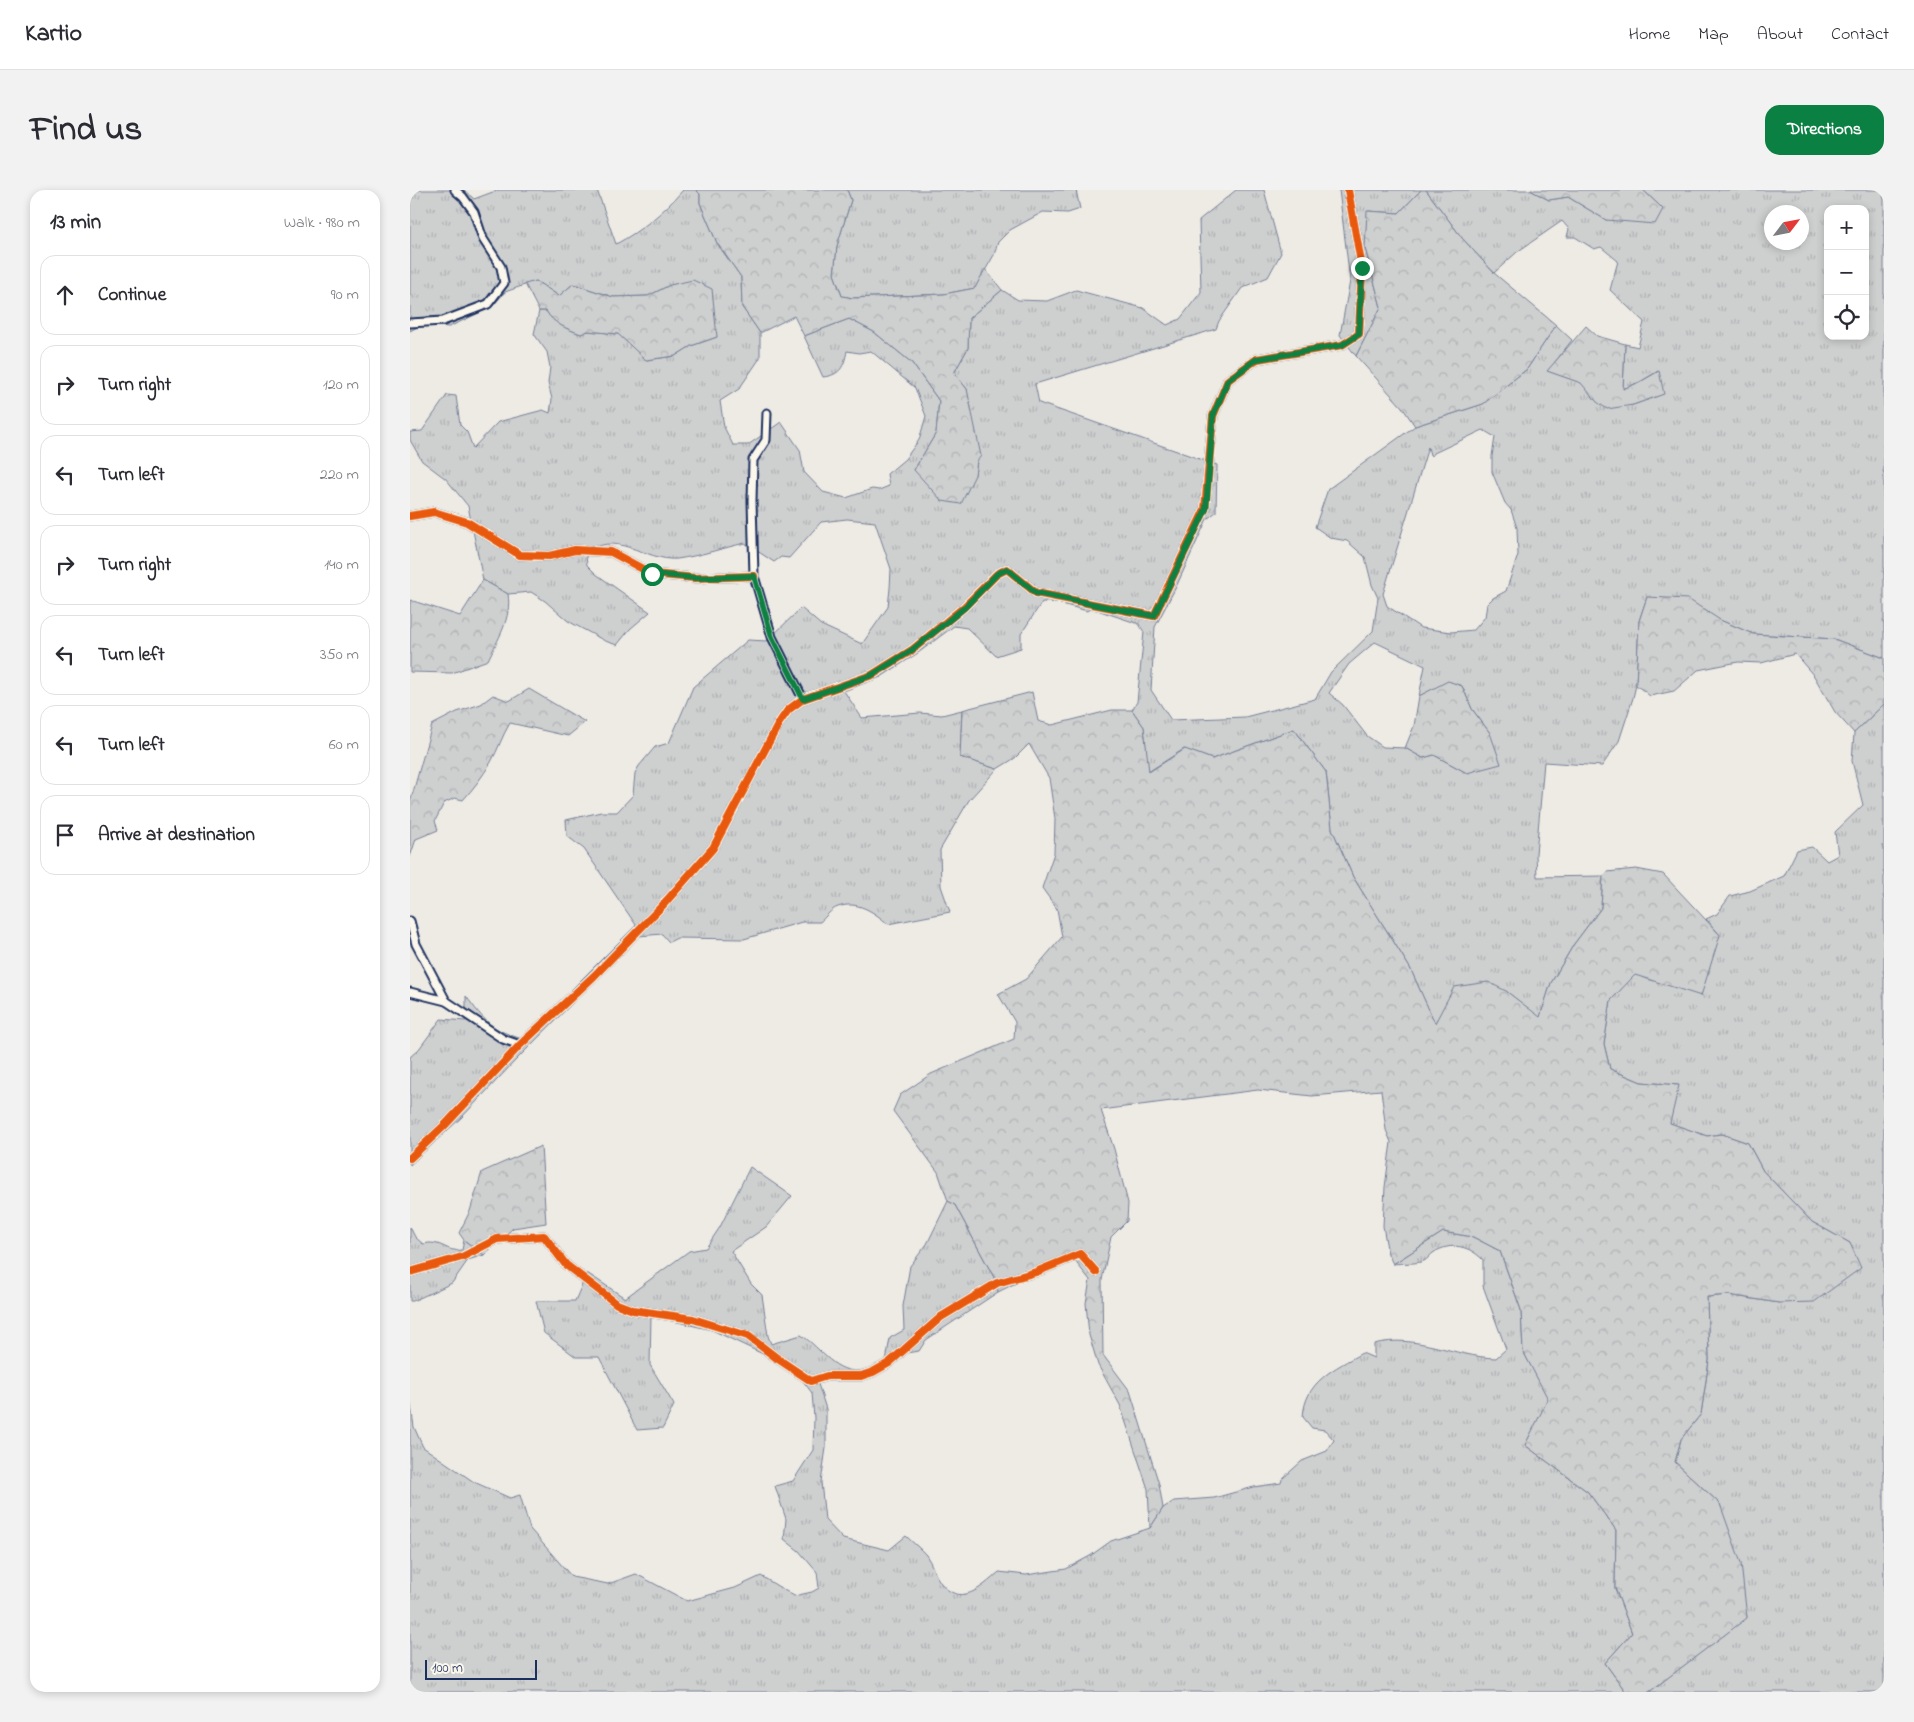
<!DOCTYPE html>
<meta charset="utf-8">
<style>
:root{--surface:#fff;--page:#f2f2f3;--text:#2b2b33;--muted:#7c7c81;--line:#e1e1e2;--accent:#0b8043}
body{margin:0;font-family:"Indie Flower",sans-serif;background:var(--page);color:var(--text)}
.controls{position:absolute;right:15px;top:15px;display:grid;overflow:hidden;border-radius:10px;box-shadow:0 2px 8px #0003}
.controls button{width:45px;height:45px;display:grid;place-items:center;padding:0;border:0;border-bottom:1px solid var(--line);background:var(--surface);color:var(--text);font:25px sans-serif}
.compass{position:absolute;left:1354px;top:15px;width:45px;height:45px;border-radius:50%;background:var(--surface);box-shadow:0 2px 8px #0003;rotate:58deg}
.scale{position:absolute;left:15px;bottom:12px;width:112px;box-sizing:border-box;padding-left:5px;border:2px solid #1b2f5e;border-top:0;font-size:14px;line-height:18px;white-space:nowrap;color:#1b2f5e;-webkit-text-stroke:4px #fbf7ec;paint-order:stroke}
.stop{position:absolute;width:15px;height:15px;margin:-11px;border:4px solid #0b8043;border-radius:50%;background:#fff}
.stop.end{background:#0b8043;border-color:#fff;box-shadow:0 1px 5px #0008}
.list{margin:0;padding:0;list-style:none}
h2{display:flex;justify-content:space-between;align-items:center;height:65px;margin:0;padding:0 20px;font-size:21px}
h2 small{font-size:16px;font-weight:400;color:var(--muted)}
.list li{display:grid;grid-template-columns:32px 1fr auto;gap:15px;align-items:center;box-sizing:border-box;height:80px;margin:0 10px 10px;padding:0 10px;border:1px solid var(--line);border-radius:15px}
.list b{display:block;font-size:19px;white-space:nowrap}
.list em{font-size:16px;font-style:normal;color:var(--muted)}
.icon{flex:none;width:28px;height:28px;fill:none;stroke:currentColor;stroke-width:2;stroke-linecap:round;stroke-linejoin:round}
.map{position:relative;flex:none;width:1474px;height:1502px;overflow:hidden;border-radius:15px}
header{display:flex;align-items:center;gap:30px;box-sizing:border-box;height:70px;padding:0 25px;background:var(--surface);border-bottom:1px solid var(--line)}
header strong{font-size:24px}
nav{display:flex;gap:28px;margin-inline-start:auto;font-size:18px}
.intro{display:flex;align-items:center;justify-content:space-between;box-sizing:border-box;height:120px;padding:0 30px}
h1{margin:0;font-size:35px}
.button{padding:12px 22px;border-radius:15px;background:var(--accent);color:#fff;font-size:18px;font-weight:700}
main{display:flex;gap:30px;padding:0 30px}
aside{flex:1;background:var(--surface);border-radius:15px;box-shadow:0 2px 8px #0003}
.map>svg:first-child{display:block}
.grass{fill:url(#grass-tufts);stroke:#747f96;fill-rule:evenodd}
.forest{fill:url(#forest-crowns);stroke:#747f96}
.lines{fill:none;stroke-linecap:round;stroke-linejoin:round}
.minor-casing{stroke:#1b2f5e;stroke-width:11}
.minor{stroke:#fbf7ec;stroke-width:7}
.cycleway-casing{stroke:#fbf7ec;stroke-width:11}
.cycleway{stroke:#e8590c;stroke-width:8}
.route{stroke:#0b8043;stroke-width:6}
</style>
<header>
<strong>Kartio</strong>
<nav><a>Home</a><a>Map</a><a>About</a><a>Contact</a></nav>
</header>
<div class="intro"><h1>Find us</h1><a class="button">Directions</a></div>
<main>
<aside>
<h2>13 min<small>Walk · 980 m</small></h2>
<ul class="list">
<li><svg class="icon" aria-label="ahead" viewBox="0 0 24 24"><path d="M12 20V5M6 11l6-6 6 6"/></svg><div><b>Continue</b></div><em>90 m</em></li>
<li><svg class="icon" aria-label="right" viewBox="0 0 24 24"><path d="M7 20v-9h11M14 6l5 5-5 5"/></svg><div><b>Turn right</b></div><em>120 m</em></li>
<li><svg class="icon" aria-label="left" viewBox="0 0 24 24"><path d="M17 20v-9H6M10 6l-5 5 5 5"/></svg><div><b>Turn left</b></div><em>220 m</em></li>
<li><svg class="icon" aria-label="right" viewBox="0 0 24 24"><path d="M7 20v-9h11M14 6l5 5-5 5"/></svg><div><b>Turn right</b></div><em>140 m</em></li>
<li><svg class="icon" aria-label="left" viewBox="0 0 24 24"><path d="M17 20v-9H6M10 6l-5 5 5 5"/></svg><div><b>Turn left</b></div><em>350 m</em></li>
<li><svg class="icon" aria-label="left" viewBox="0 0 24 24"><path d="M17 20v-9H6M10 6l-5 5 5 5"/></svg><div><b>Turn left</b></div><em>60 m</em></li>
<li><svg class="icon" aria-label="arrive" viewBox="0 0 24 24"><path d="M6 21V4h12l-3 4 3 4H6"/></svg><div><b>Arrive at destination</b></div></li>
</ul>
</aside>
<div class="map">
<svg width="1474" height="1502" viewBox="0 0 1474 1502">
<defs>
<pattern id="grass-tufts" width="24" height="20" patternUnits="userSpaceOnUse" patternTransform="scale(1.25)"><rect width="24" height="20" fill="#cecfcf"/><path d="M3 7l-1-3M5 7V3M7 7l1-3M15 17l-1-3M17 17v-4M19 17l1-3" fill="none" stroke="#b0b2b4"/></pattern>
<pattern id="forest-crowns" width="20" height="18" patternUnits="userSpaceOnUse" patternTransform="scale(1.25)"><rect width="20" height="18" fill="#cecfcf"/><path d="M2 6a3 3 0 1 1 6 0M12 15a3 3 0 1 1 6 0" fill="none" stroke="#b0b2b4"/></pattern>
</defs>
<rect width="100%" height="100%" fill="#eeebe4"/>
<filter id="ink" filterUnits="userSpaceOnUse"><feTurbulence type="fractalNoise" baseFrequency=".02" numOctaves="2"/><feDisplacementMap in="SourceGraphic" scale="10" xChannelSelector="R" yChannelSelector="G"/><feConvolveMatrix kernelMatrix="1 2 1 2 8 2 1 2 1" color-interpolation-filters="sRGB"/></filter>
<g filter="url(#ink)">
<g class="grass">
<path d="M0,0H54L64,9L88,0H187L206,54C232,40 254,22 273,0H286L290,4V13L307,53L331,87L332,117L350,143V168L329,199L310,211L314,237L323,255H338L371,232L390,260L394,282L413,302L436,308L462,299L469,300L479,296L477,284L495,269L509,250L516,226L505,198L461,161L449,163L437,161C434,176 431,185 413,187L394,146L439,129L464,142L502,173L529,211L526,243L504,280L565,285L567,271L557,199L544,183L558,158L559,128L592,100L608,110L637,111L666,100L733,118L757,135L770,129L791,102L789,30L826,0H854L871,63L858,87L832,98L809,131L806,139L625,194L629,213L807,275L806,322L797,329L766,397L745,437L741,500L761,530L835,527L905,509L921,482L963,441L968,408L962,395L955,367L937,351L921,348L905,337L918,299L1005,236L1073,214L1117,179L1146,135L1162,150L1138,181L1172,193L1187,212L1223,215L1253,204L1248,181L1230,192L1213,199L1215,154L1228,157L1234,132L1200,100L1208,71L1191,57L1184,59L1165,47H1157L1159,39L1152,31L1107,62L1084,83L1052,48L1016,0H1120L1139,10L1158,7L1196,30L1253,19L1233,0H1474V468L1424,449L1343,444L1310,430L1237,407L1229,431L1226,495L1223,508L1209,551L1192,576L1134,572L1126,664L1127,687L1193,686L1191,718L1164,754L1141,793L1130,828L1096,801L1025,834L1000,778L943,687L922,639L916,582L884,539L802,569L774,559L738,582L734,537L722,520L727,512L734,442L729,434L681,418L677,421L648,413L632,412L611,444V458L586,466L557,438L544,436L508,463L471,487L434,501L452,528L510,523L532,525L552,520L550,567L587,579L559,610L530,660L531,696L540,722L478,734C464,722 447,710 428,717C421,719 415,728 410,732H392L334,749L267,748L259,752L252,744L229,746L105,871L53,926L0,975V867L9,859L31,829L56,831V806C75,832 81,839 112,849L226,735L174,659L157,646L156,630L191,622H207L223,605L225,583L229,576L245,557L259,553L283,497L338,450L357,451L391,418L411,435L452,454L478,417L480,398L481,379L465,332L437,329L411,332L379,368L371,367L364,372L335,353C313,358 289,366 267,369C237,372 200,336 176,366L177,375L186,384L240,422L220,439L207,455L195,451L158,431L135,411L121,402L98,404L73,390L58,316L36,289L12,271L0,250V242L12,241L37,205L46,206L50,235L57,242L63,258L88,232L133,220L140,223L142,209L138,193L140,177L137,162L124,144L129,121H136C144,134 157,139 171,144L178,141L208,144L237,170L265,166L281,156L307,147L260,95L238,106L203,107L163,94L149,106L126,91L95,102L82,117L39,137L11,135L0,141ZM1418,19H1455V146H1418ZM1362,22H1392V52H1362ZM1073,240L1085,247L1082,266V282L1095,313L1101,320L1107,338L1108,365L1096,401L1083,408L1077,414L1075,427L1064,440L1041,442L1011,438L977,416L973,404L1018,257L1020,265L1022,266L1024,263ZM965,452L1015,476L1009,506L1038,492L1052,496L1062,519L1080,543L1057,583L1024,565L1013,568L995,558L973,557L957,546L933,515L919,503L939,474Z"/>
<polygon points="437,0 666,0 670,19 658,23 633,22 600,40 588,52 584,65 565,98 534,104 443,108 432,106 424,84 427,56 441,10"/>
<polygon points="929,0 1011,0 989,23 958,21 955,58 971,117 946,166 930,145 940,91"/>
<polygon points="1474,514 1474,1502 1239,1502 1337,1427 1310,1314 1265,1272 1271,1249 1291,1224 1299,1170 1297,1107 1318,1105 1369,1113 1440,1053 1402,1032 1353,981 1338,953 1312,944 1297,946 1259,933 1268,895 1231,892 1200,879 1194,854 1201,810 1224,785 1310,745 1296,729 1307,724 1320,706 1340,701 1374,686 1387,660 1402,657 1417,671 1428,665 1425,642 1453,615 1442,571 1444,543"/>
<path d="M340,977L382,1006L356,1037L321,1061L341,1094L352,1105L358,1146L361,1154L391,1145C412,1158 425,1186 454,1180C461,1179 469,1174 476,1171L480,1148L494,1140L493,1116L500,1076L517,1054L538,1011L545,1015L587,1093L588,1102L516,1150L509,1161L496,1163L476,1180L457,1188L420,1189L408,1194L416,1219V1258L411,1292L415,1330L433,1349L479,1360L496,1346C502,1352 510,1358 516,1365C522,1373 524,1384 530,1392C550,1418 571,1398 589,1382L616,1385L656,1379L680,1366L701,1351L740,1338L753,1318L764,1311L804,1308L844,1297L871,1293L872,1289L892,1271L917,1261L924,1250L915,1240L902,1238L893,1227C895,1191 924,1179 952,1163L964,1168V1154C1006,1143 1044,1167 1086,1168L1096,1159L1073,1096V1070C1060,1056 1041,1051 1023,1063C1020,1065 1018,1069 1014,1071C1006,1074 992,1073 983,1074L1033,1042L1063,1047L1090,1061L1111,1120L1113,1161L1139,1209L1115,1255L1178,1302L1206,1340L1205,1398L1222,1443L1195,1473L1216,1502H0V1209L4,1237L13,1257L64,1292L100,1308L110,1305L120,1339L162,1387L198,1394L226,1384L277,1411L325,1398L351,1386L384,1406L402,1402L409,1398L407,1382L389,1361L374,1349L376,1329L365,1296L383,1291L403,1260L404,1228L402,1203L396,1195L388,1187L357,1166L302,1140L241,1126L240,1175L264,1215L253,1238L227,1240L189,1167H166L134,1143L126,1111H165L177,1083L215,1108L279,1061L296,1058L310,1037Z"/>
<path d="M0,1037L5,1047L13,1054C31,1049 36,1063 52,1060L54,1050L74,1065L58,1070L42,1093L3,1111H0Z"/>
</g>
<g class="forest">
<polygon points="286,0 437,0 441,10 427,56 424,84 432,106 443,108 534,104 565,98 575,79 592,100 559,128 558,158 544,183 557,199 571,266 567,271 565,285 551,314 532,311 504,280 526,243 529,211 502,173 464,142 439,129 394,146 384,126 350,143 332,117 331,87 307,53 290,13 290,4"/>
<polygon points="1011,0 1016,0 1052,48 1084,83 1146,135 1117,179 1073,214 1005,236 992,217 946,166 971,117 955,58 957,21 989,23"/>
<polygon points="1120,0 1233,0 1253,19 1245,34 1196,30 1158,7 1139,10"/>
<path d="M283,90L302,99L307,147L281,156L265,166L236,170L208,144L178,141L171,144C157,139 144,134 136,121H129L115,94L126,91L149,106L163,94L203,107L238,106L260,95Z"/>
<polygon points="1176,136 1187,146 1215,154 1213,199 1230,192 1249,181 1254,204 1223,215 1197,219 1187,212 1171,193 1137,181"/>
<path d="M73,390L98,404C102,428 88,449 78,470L42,483L0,482V410L50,426Z"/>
<polygon points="1237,407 1278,409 1310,430 1343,444 1424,449 1474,468 1474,514 1444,543 1425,522 1404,486 1385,464 1351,473 1328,472 1288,480 1264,501 1240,506 1226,495 1229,431"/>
<polygon points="1038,491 1052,496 1062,519 1080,543 1091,574 1057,583 1024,565 1013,568 995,558 1004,536 1009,506"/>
<path d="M119,499L175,532L158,546L100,533C92,546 88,560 81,572C73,586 63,599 53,610L45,608L34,613L25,631L28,640L6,649L0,667V613L22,535L47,522L71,514L83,505L99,511Z"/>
<polygon points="622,502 628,531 642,535 702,520 722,520 734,537 739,582 775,559 802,569 884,539 916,582 922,639 943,687 1000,778 1025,833 1044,797 1078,792 1096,801 1130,827 1141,793 1164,754 1191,718 1193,686 1197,682 1226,679 1253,684 1310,745 1291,806 1225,785 1201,810 1194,854 1200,879 1231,892 1269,895 1260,933 1297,946 1312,944 1338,953 1353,981 1402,1032 1440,1053 1451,1078 1404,1112 1369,1113 1318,1105 1297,1107 1299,1170 1291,1224 1271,1249 1265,1272 1310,1314 1331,1373 1337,1428 1239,1502 1216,1502 1195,1473 1222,1443 1205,1398 1206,1340 1178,1302 1115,1255 1138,1209 1113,1161 1111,1120 1090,1061 1063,1047 1033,1042 983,1074 978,1064 973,1036 975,997 981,952 976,940 971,900 902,906 848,900 691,920 704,959 718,1013 717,1031 701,1047 692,1090 693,1165 720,1201 749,1294 753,1318 740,1338 738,1299 710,1215 688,1175 679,1145 676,1113 680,1090 664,1070 606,1093 588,1102 587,1093 545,1015 538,1011 528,982 483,921 490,905 521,884 604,849 605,832 588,804 616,789 652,747 647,719 632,698 644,663 645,629 639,588 619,554 605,568 587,579 550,567 552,520"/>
<polygon points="131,956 136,1033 103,1038 74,1065 54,1050 49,1043 60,1021 72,982"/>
</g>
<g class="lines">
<defs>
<g id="minor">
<polyline points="0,133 33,131 78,114 94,93 91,77 73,49 64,22 53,7 45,0"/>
<polyline points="357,223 356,250 343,270 342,311 344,386 362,447 393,509"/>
<polyline points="0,326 24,322 57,332 110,365 139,366 165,360 201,362 242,384 285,388 344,386"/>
<polyline points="0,731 6,754 36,811 93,849 110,855"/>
<polyline points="0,802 36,811"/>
<polyline points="0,968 35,935 110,855 184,786 252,716 303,658 369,533 378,520 393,509 462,485 502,460 554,417 587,384 597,379 626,403 744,426 795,319 803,226 818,190 847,169 932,155 949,144 952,78 938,0"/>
<polyline points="0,1082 52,1067 87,1049 134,1046 156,1075 207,1114 223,1120 283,1129 338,1146 368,1169 401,1191 417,1186 451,1186 463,1182 479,1173 531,1127 587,1093 626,1082 670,1064 686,1082"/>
</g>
</defs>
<use href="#minor" class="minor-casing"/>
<use href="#minor" class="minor"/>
<defs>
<g id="cycleway">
<polyline points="0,326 24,322 57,332 110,365 139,366 165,360 201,362 242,384 285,388 344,386"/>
<polyline points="0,968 35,935 110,855 184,786 252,716 303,658 369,533 378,520 393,509 462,485 502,460 554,417 587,384 597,379 626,403 744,426 795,319 803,226 818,190 847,169 932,155 949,144 952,78 938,0"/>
<polyline points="0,1082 52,1067 87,1049 134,1046 156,1075 207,1114 223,1120 283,1129 338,1146 368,1169 401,1191 417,1186 451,1186 463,1182 479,1173 531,1127 587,1093 626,1082 670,1064 686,1082"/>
</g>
</defs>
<use href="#cycleway" class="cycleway-casing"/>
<use href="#cycleway" class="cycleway"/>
</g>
</g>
<g class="lines" filter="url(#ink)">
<polyline class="route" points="242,384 285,388 344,386 362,447 393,509 462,485 502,460 554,418 587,384 597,379 626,403 744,426 796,319 803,226 818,190 847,169 932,155 949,144 952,78"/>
</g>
</svg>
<div class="controls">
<button>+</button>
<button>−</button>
<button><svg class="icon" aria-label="locate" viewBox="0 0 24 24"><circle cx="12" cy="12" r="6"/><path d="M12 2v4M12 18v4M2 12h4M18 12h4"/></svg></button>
</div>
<svg class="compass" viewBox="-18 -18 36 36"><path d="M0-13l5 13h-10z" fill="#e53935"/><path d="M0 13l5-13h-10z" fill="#7c7c81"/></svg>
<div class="scale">100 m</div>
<div class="stop" style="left:242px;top:384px"></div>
<div class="stop end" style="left:952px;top:78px"></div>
</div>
</main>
